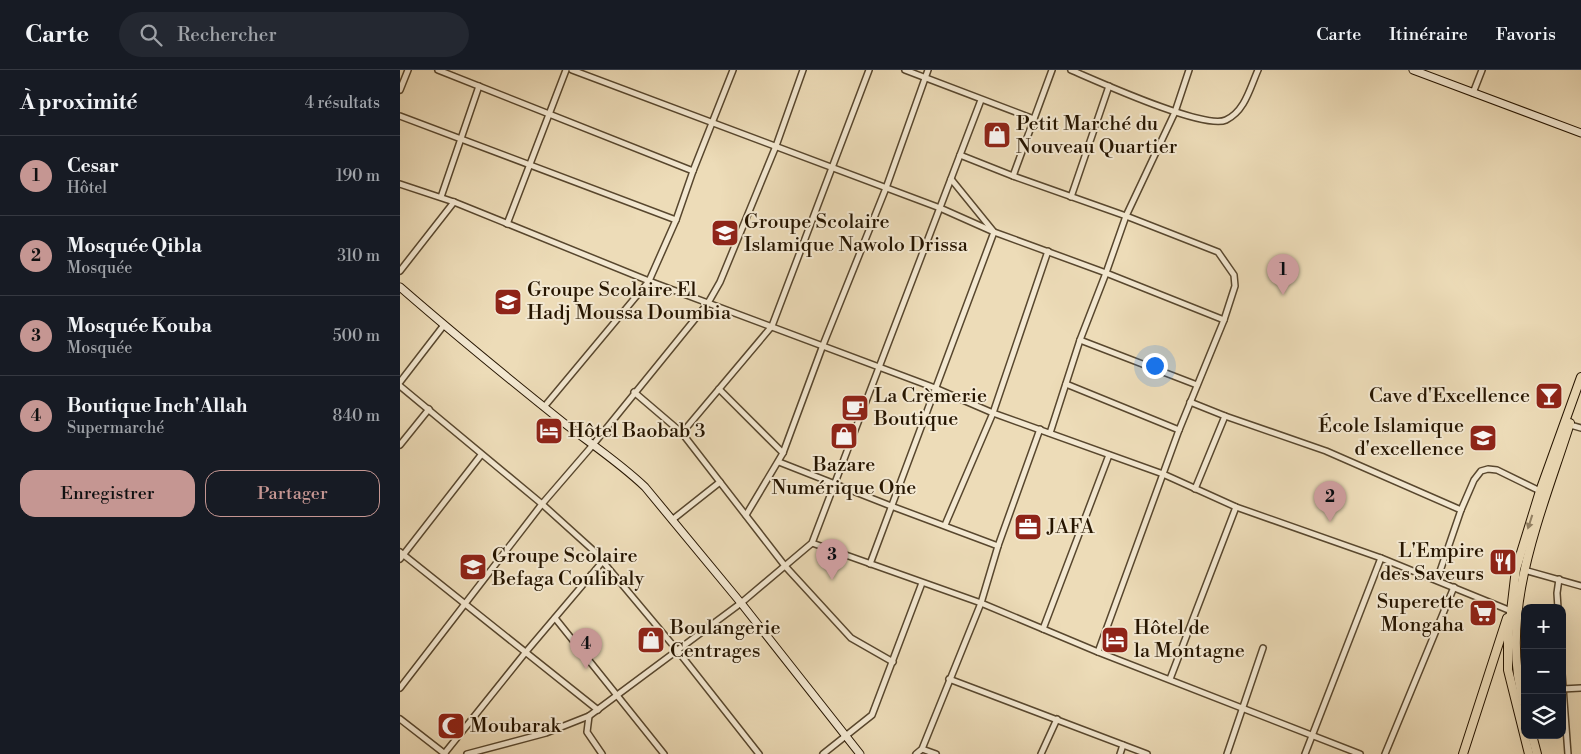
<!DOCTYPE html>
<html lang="fr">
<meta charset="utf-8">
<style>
:root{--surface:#171b24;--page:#242831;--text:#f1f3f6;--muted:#9ea1a6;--line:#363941;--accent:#c59692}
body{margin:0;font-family:"Libre Bodoni",serif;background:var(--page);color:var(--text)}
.controls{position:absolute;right:15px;bottom:15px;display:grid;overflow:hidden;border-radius:10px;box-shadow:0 5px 20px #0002}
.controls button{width:45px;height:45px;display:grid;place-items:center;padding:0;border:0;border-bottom:1px solid var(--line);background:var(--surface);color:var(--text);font:25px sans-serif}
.you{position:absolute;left:754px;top:295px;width:18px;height:18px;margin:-12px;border:4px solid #fff;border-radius:50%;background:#1a73e8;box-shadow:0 0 0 8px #1a73e833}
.badge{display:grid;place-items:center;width:32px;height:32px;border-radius:50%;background:var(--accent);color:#111;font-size:16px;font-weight:700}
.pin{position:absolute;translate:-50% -41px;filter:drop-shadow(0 1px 2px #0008)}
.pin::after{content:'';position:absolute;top:26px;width:18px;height:15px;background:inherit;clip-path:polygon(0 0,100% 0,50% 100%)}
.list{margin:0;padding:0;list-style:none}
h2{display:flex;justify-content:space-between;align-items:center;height:65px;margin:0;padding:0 20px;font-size:21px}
h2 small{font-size:16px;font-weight:400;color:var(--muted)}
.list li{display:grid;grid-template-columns:32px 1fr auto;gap:15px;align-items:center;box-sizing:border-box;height:80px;padding:0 20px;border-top:1px solid var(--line)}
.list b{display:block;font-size:19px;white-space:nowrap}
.list p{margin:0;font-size:16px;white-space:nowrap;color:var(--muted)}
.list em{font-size:16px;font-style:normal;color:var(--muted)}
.actions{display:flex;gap:10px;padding:15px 20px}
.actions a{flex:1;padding:11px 0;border:1px solid var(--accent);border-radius:15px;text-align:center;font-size:18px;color:var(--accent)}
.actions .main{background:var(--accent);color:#111}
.icon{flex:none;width:28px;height:28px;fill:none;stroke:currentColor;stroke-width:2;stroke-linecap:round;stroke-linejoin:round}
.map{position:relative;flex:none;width:1181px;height:684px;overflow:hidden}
header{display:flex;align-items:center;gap:30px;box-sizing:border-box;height:70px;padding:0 25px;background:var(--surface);border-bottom:1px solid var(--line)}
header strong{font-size:24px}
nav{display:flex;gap:28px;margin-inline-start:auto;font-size:18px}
.search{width:350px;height:45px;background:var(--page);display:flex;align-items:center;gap:12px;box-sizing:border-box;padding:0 18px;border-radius:28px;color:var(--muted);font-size:19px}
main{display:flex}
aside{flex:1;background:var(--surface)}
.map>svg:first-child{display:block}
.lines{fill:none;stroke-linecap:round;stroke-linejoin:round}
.street-casing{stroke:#58472e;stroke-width:8}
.secondary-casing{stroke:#261500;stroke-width:9}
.primary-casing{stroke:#261500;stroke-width:10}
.street{stroke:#f3e8d1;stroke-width:5}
.secondary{stroke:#f3e8d1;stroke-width:7}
.primary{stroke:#eddcb8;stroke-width:8}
.oneway{fill:#938265}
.labels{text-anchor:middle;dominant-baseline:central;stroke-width:4;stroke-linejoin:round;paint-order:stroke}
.poi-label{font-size:20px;fill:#261500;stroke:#f3e8d1;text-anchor:start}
</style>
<header>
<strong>Carte</strong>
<div class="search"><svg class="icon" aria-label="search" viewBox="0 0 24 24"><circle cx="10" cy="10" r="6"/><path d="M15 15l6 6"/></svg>Rechercher</div>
<nav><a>Carte</a><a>Itinéraire</a><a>Favoris</a></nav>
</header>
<main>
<aside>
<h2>À proximité<small>4 résultats</small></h2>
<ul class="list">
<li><span class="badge">1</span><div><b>Cesar</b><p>Hôtel</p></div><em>190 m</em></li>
<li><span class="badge">2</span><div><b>Mosquée Qibla</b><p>Mosquée</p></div><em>310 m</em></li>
<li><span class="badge">3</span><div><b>Mosquée Kouba</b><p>Mosquée</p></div><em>500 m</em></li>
<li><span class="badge">4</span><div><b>Boutique Inch'Allah</b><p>Supermarché</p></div><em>840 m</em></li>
</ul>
<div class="actions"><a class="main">Enregistrer</a><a>Partager</a></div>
</aside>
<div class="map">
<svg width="1181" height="684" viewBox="0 0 1181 684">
<rect width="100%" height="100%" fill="#eddcb8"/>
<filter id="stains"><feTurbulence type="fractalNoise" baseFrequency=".004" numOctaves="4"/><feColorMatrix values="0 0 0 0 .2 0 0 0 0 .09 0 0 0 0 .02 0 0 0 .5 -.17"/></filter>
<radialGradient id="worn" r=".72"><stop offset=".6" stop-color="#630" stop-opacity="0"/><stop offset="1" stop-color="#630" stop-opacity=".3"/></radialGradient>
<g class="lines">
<defs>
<g id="street">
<polyline points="38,0 293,101"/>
<polyline points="172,0 540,138 594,162 706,203 824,250"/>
<polyline points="505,0 634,49"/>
<path d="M671,0C697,11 804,60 826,50C845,41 850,18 858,0"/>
<polyline points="0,20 8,0"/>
<polyline points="1073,23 1082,0"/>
<polyline points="0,46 276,150"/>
<polyline points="560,85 613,106 726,146 818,182 834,205 835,216 824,250 779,360 698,582"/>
<polyline points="613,106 652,0"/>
<polyline points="0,114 54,132 249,211 535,318 593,343 763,404 836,437 981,488 1111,541"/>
<polyline points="41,127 79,16"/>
<polyline points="671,127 709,16"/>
<polyline points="107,154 166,0"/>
<polyline points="0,201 54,132"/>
<polyline points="680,270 797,315"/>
<polyline points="0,312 44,255"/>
<polyline points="666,314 779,360"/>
<polyline points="0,316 142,434 194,481 277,580 359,684"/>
<polyline points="319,319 383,383"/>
<polyline points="234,322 282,363 385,496 451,568 493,592"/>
<polyline points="790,332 825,346 926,381 1061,440"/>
<polyline points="144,337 249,211 276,150 293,101 333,0"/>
<polyline points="1167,354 1181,358"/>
<polyline points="282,363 372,256 469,0"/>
<polyline points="650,363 680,270 706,203 726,146 775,42 789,0"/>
<polyline points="0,375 29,339"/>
<polyline points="379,392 491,436 598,476"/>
<polyline points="795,419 825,346"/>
<polyline points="346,445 383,383 423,275 486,118 528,0"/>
<polyline points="272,450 320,412"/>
<polyline points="545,455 593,343 648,181"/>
<polyline points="412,473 581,533 698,582 960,684"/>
<polyline points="0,482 198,640"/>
<polyline points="0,489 81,385"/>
<polyline points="470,494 594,162 551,109"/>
<polyline points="1124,500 1181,516"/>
<polyline points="191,505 217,509"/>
<polyline points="1037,510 1061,440 1074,410 1081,401 1088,399 1097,400 1140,421"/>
<polyline points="1158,538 1157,523 1159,509"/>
<polyline points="155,548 264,684"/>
<polyline points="643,559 709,385"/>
<polyline points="1162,604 1168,684"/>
<polyline points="549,609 747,684"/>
<polyline points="770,609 836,437"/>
<polyline points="0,618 142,434 192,376 308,233 320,212 376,76 403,0"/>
<polyline points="1162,619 1181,618"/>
<polyline points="189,646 187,662 202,684"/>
<polyline points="0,649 45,684"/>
<polyline points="522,679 536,684"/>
<polyline points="44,684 125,583 203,491"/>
<polyline points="67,684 146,663 189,646 341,533 412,473 581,30"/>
<polyline points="423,684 472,645 522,513"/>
<polyline points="516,684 522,679 581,533 598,476 640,359"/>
<polyline points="641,684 657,649"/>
<polyline points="720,684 723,675"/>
<polyline points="827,684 863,578"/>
<polyline points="905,684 981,488"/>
<polyline points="985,684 1054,517"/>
</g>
<g id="secondary">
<polyline points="1013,0 1181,63"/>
<path d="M0,217C54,264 109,309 164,353C191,374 220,393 245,417L341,533L460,684"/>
</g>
<g id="primary">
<path d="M1125,637C1096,544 1142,442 1170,353"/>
<polyline points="1132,665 1137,684"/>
<polyline points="1063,684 1107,548"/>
<polyline points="1129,684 1108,600 1108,567 1116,499 1140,421 1181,307"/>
</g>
</defs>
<use href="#street" class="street-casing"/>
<use href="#secondary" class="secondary-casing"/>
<use href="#primary" class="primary-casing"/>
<use href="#street" class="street"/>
<use href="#secondary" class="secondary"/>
<use href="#primary" class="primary"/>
</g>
<defs><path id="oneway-solid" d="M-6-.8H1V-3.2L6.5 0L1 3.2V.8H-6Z" transform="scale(1.25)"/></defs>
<use class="oneway" href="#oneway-solid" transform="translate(1130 452) rotate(108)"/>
<defs>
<symbol id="shop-square" viewBox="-11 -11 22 22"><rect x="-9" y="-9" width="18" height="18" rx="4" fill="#8f2418" stroke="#f3e8d1"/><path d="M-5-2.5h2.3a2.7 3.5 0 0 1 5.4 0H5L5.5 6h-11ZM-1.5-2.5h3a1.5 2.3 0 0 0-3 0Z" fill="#fff"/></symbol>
<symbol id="school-square" viewBox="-11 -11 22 22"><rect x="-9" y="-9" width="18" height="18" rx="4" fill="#8f2418" stroke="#f3e8d1"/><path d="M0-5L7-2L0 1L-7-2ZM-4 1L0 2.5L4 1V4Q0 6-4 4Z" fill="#fff"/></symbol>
<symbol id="bar-square" viewBox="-11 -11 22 22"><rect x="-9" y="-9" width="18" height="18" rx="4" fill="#8f2418" stroke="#f3e8d1"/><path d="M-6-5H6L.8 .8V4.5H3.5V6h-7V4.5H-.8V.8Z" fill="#fff"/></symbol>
<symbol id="cafe-square" viewBox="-11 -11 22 22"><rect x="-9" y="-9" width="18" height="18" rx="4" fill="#8f2418" stroke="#f3e8d1"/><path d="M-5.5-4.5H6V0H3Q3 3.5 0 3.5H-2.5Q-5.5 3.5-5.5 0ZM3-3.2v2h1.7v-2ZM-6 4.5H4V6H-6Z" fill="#fff"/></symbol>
<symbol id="hotel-square" viewBox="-11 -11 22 22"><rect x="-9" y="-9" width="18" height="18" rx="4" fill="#8f2418" stroke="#f3e8d1"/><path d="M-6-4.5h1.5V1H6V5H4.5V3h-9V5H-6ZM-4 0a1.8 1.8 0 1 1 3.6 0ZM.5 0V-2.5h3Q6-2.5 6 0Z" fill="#fff"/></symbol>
<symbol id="office-square" viewBox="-11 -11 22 22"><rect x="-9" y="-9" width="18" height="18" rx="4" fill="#8f2418" stroke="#f3e8d1"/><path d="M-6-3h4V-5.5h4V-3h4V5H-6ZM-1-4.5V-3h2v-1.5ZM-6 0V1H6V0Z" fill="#fff"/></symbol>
<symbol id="restaurant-square" viewBox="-11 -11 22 22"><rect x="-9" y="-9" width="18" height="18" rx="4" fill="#8f2418" stroke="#f3e8d1"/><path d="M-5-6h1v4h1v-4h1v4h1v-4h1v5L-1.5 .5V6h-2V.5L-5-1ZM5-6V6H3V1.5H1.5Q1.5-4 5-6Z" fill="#fff"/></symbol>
<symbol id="supermarket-square" viewBox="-11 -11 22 22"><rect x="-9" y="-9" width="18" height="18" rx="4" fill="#8f2418" stroke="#f3e8d1"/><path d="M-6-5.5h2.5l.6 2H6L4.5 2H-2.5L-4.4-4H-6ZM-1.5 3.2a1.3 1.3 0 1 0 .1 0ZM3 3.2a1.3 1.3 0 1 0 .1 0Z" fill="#fff"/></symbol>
<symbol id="mosque-square" viewBox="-11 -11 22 22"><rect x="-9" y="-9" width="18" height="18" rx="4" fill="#8f2418" stroke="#f3e8d1"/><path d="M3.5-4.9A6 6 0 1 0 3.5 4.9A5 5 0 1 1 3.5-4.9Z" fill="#fff"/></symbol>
</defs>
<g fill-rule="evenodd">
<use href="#shop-square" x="581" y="49" width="32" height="32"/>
<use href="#school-square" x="309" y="147" width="32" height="32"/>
<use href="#school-square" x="92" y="216" width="32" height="32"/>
<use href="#bar-square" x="1133" y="310" width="32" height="32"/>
<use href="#cafe-square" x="439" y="322" width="32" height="32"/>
<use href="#hotel-square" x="133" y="345" width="32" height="32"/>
<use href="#shop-square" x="428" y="350" width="32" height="32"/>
<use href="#school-square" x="1067" y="352" width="32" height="32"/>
<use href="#office-square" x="612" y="441" width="32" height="32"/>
<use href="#restaurant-square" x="1087" y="476" width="32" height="32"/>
<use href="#school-square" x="57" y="481" width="32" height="32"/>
<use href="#supermarket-square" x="1067" y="527" width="32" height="32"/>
<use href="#shop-square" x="235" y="554" width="32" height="32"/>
<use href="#hotel-square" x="699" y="554" width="32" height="32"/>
<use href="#mosque-square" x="35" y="640" width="32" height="32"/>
</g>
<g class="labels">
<g class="poi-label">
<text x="616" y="54">Petit Marché du<tspan x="616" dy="23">Nouveau Quartier</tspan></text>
<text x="344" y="152">Groupe Scolaire<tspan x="344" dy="23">Islamique Nawolo Drissa</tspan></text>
<text x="127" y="220">Groupe Scolaire El<tspan x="127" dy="23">Hadj Moussa Doumbia</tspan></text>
<text x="474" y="326">La Crèmerie<tspan x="474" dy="23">Boutique</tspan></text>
<text x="1130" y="326" text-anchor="end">Cave d'Excellence</text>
<text x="1064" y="356" text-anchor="end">École Islamique<tspan x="1064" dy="23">d'excellence</tspan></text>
<text x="168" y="361">Hôtel Baobab 3</text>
<text x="444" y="395" text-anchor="middle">Bazare<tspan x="444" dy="23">Numérique One</tspan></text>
<text x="647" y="457">JAFA</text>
<text x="1084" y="481" text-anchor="end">L'Empire<tspan x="1084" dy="23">des Saveurs</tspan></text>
<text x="92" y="486">Groupe Scolaire<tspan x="92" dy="23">Befaga Coulibaly</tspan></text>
<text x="1064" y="532" text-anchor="end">Superette<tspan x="1064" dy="23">Mongaha</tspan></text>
<text x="270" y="558">Boulangerie<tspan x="270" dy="23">Centrages</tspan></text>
<text x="734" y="558">Hôtel de<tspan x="734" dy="23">la Montagne</tspan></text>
<text x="70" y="656">Moubarak</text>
</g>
</g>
<rect width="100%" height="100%" filter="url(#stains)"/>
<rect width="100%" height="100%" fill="url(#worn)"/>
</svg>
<div class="controls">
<button>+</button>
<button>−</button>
<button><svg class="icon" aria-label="layers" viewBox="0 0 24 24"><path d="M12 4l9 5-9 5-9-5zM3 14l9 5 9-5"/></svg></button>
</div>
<div class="you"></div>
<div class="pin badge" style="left:883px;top:225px">1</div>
<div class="pin badge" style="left:930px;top:452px">2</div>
<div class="pin badge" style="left:432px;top:510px">3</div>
<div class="pin badge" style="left:186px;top:599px">4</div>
</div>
</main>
